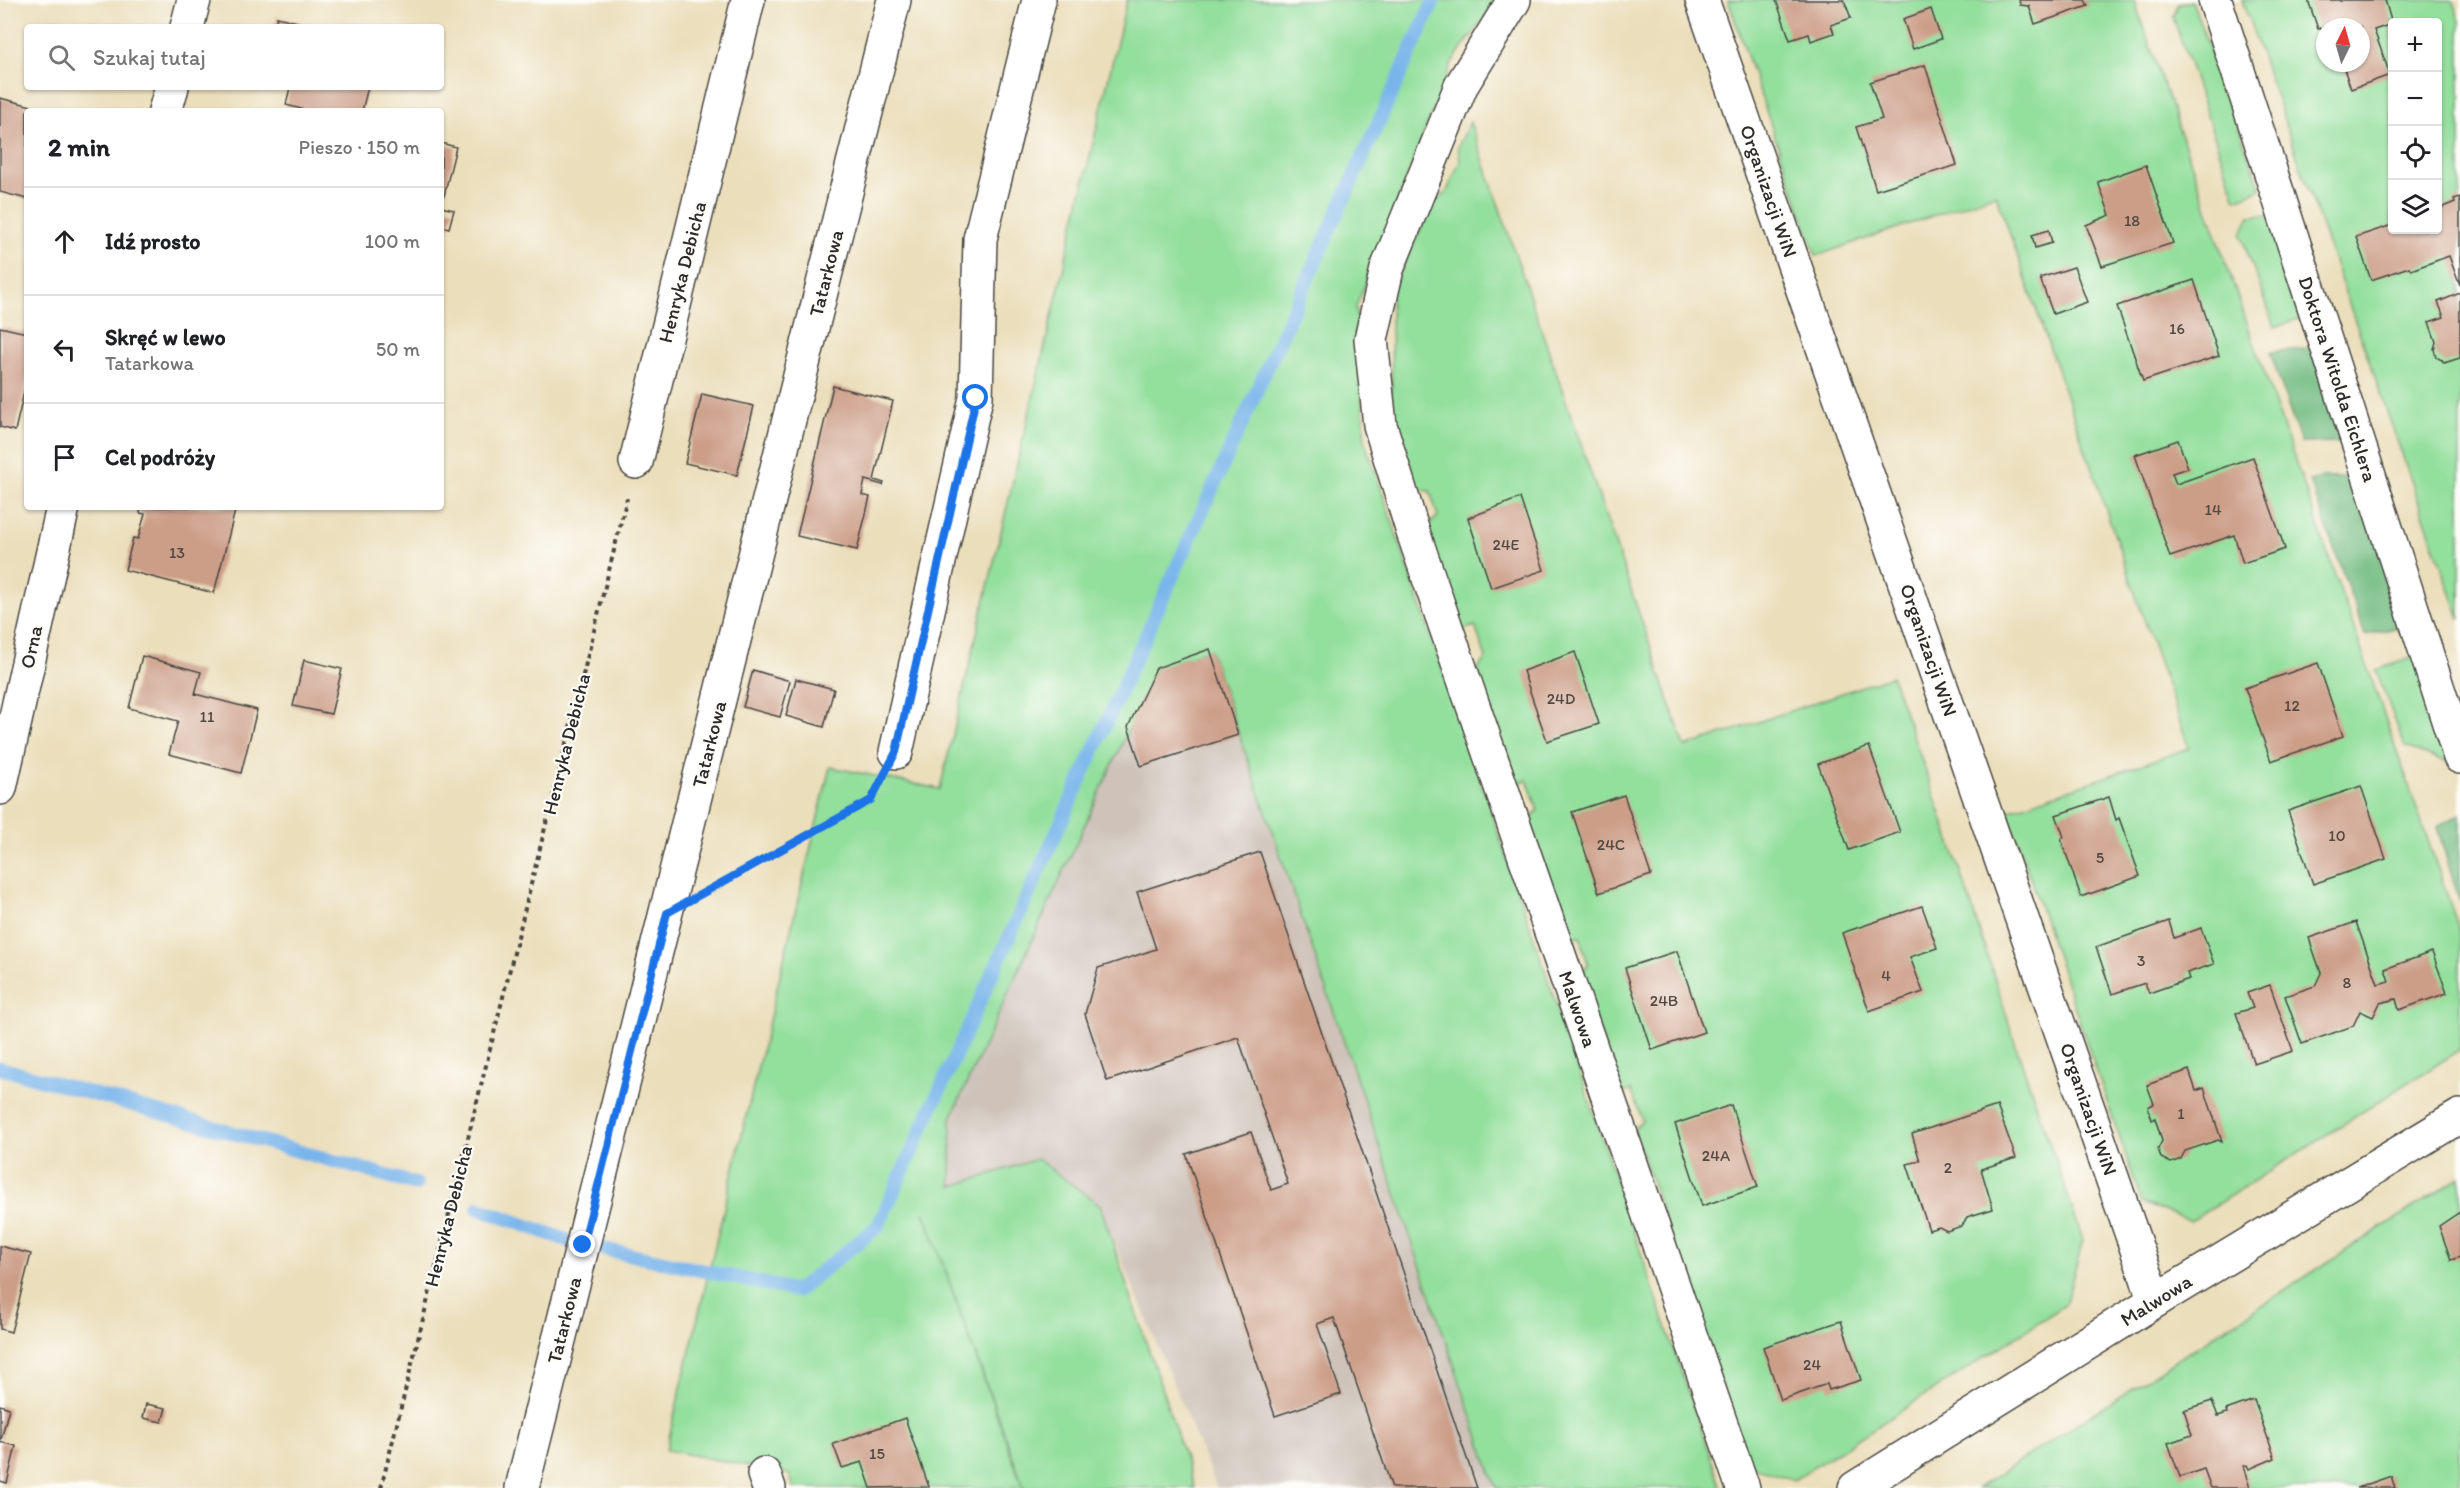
<!DOCTYPE html>
<html lang="pl">
<meta charset="utf-8">
<style>
:root{--surface:#fff;--page:#f6f6f6;--text:#202124;--muted:#757577;--line:#e0e0e0}
body{margin:0;font-family:Itim,sans-serif;background:var(--page);color:var(--text)}
.controls{position:absolute;right:18px;top:18px;display:grid;overflow:hidden;border-radius:6px;box-shadow:0 2px 4px #0004}
.controls button{width:54px;height:54px;display:grid;place-items:center;padding:0;border:0;border-bottom:2px solid var(--line);background:var(--surface);color:var(--text);font:30px sans-serif}
.compass{position:absolute;left:2316px;top:18px;width:54px;height:54px;border-radius:50%;background:var(--surface);box-shadow:0 2px 4px #0004;rotate:5deg}
.stop{position:absolute;width:18px;height:18px;margin:-14px;border:4px solid #1a73e8;border-radius:50%;background:#fff}
.stop.end{background:#1a73e8;border-color:#fff;box-shadow:0 2px 6px #0008}
.list{margin:0;padding:0;list-style:none}
h2{display:flex;justify-content:space-between;align-items:center;height:78px;margin:0;padding:0 24px;font-size:26px}
h2 small{font-size:20px;font-weight:400;color:var(--muted)}
.list li{display:grid;grid-template-columns:39px 1fr auto;gap:18px;align-items:center;box-sizing:border-box;height:108px;padding:0 24px;border-top:2px solid var(--line)}
.list b{display:block;font-size:22px;white-space:nowrap}
.list p{margin:0;font-size:20px;white-space:nowrap;color:var(--muted)}
.list em{font-size:20px;font-style:normal;color:var(--muted)}
.icon{flex:none;width:33px;height:33px;fill:none;stroke:currentColor;stroke-width:2;stroke-linecap:round;stroke-linejoin:round}
.map{position:relative;flex:none;width:2460px;height:1488px;overflow:hidden}
.search{position:absolute;background:var(--surface);box-shadow:0 2px 4px #0004;left:24px;top:24px;width:420px;height:66px;display:flex;align-items:center;gap:15px;box-sizing:border-box;padding:0 21px;border-radius:6px;color:var(--muted);font-size:22px}
.panel{position:absolute;background:var(--surface);box-shadow:0 2px 4px #0004;left:24px;top:108px;width:420px;height:402px;border-radius:6px}
.map>svg:first-child{display:block}
.industrial{fill:#cec2b9}
.green{fill:#93df9c;stroke:#5f8564;stroke-width:1.5;fill-rule:evenodd}
.forest{fill:#76be84;stroke:#507458;stroke-width:1.5}
.lines{fill:none;stroke-linecap:round;stroke-linejoin:round}
.stream{stroke:#79b5eb;stroke-width:14}
.building{fill:#cc9e88}
.street-casing{stroke:#484641;stroke-width:36}
.path{stroke:#484641;stroke-width:4;stroke-dasharray:4.5 4.5;stroke-linecap:butt}
.street{stroke:#fff;stroke-width:33}
.route{stroke:#1a73e8;stroke-width:8}
.labels{text-anchor:middle;dominant-baseline:central;stroke-width:4.5;stroke-linejoin:round;paint-order:stroke}
.number-label{font-size:16px;fill:#534842}
.street-label{font-size:20px;fill:#2b2b2b;stroke:#fdfcf7}
</style>
<div class="map">
<svg width="2460" height="1488" viewBox="0 0 2460 1488">
<rect width="100%" height="100%" fill="#fdfcf7"/>
<filter id="ink" filterUnits="userSpaceOnUse"><feTurbulence type="fractalNoise" baseFrequency=".0167" numOctaves="2"/><feDisplacementMap in="SourceGraphic" scale="12" xChannelSelector="R" yChannelSelector="G"/><feConvolveMatrix kernelMatrix="1 2 1 2 8 2 1 2 1" color-interpolation-filters="sRGB"/></filter>
<filter id="wash" filterUnits="userSpaceOnUse"><feTurbulence type="fractalNoise" baseFrequency=".008" numOctaves="4" result="noise"/><feDisplacementMap in="SourceGraphic" scale="24" xChannelSelector="R" yChannelSelector="G"/><feGaussianBlur stdDeviation="1.35" result="paint"/><feColorMatrix in="noise" values="0 0 0 0 0 0 0 0 0 0 0 0 0 0 0 0 0 1.4 0 .05"/><feComposite in="paint" operator="in"/></filter>
<g filter="url(#wash)">
<rect width="100%" height="100%" fill="#ebdebb"/>
<polygon class="industrial" points="1210,649 1238,735 1495,1488 1217,1488 1099,1205 951,1187 951,1112 1156,668"/>
<g class="green">
<polygon points="1127,0 1497,0 1452,62 1356,307 1365,442 1721,1488 1496,1488 1210,649 1156,669 951,1118 951,1187 1037,1159 1100,1205 1195,1488 1024,1488 924,1212 1023,1488 794,1488 789,1474 666,1450 830,767 940,789"/>
<polygon points="1728,0 2134,0 2460,932 2460,1050 2191,1221 2142,1203 2007,811 2189,748 1996,194 1816,256"/>
<path d="M2242,0H2452L2460,21V619ZM2392,22H2438V230H2392ZM2325,27H2361V63H2325Z"/>
<polygon points="2192,1 2261,189 2236,199 2173,17 2179,3"/>
<polygon points="1470,122 1685,747 1892,676 1958,863 2016,1046 2083,1240 2065,1305 1794,1480 1750,1466 1634,1130 1642,1120 1631,1090 1621,1094 1580,976 1588,964 1580,936 1568,939 1528,822 1538,810 1527,780 1514,785 1476,671 1486,658 1475,626 1462,630 1426,528 1438,516 1430,491 1413,489 1392,424 1391,292 1432,205 1446,193 1460,161 1458,147"/>
<polygon points="2269,215 2304,317 2275,327 2241,235 2250,216"/>
<polygon points="2418,656 2454,764 2405,747 2376,670"/>
<polygon points="2460,1177 2460,1488 1978,1488"/>
</g>
<g class="forest">
<polygon points="2314,348 2340,442 2301,443 2270,352"/>
<polygon points="2362,477 2408,625 2365,635 2310,481 2321,478"/>
<polygon points="2460,814 2460,902 2437,827"/>
</g>
<g class="lines">
<g class="stream">
<polyline points="0,1068 416,1184"/>
<polyline points="478,1208 572,1242"/>
<polyline points="599,1248 797,1291 878,1226 1434,0"/>
</g>
</g>
<g id="blocks">
<g class="building">
<polygon points="1776,0 1844,0 1851,18 1831,25 1834,33 1811,41 1809,34 1790,40"/>
<polygon points="2019,0 2085,0 2088,6 2035,24 2029,6 2020,5"/>
<polygon points="2308,0 2385,0 2392,24 2374,30 2390,75 2351,89 2342,63 2361,63 2361,27 2333,27 2332,24 2318,29"/>
<polygon points="1931,9 1941,39 1913,49 1903,19"/>
<polygon points="277,17 314,26 314,27 274,27"/>
<polygon points="1925,65 1957,165 1876,190 1856,127 1882,119 1870,82"/>
<polygon points="290,87 368,87 362,111 309,111 286,105"/>
<polygon points="0,98 47,110 27,111 27,199 0,192"/>
<polygon points="441,143 456,147 444,196 441,196"/>
<polygon points="2146,165 2173,243 2102,266 2086,225 2110,215 2098,182"/>
<polygon points="2460,197 2460,286 2449,256 2411,270 2409,267 2371,280 2356,237 2392,225 2392,230 2438,230 2438,209 2455,202 2454,199"/>
<polygon points="441,207 454,210 449,228 441,226"/>
<polygon points="2049,230 2052,243 2035,248 2032,235"/>
<polygon points="2074,267 2087,302 2053,314 2040,278"/>
<polygon points="2194,280 2219,356 2143,381 2117,306"/>
<polygon points="2460,293 2460,358 2444,363 2442,360 2436,357 2434,349 2436,342 2429,322 2444,317 2438,302"/>
<polygon points="0,327 27,333 27,379 15,431 0,427"/>
<polygon points="833,386 893,401 874,480 884,483 883,485 865,480 862,495 870,497 857,550 797,536"/>
<polygon points="702,394 754,406 737,475 685,463"/>
<polygon points="2178,440 2188,468 2172,473 2176,484 2253,457 2285,549 2243,563 2234,535 2170,557 2135,455"/>
<polygon points="1520,498 1544,570 1491,588 1468,518"/>
<polygon points="141,507 236,507 214,593 125,570 133,538 138,539 145,514 140,513"/>
<polygon points="1210,649 1238,735 1141,766 1128,727 1156,668"/>
<polygon points="1575,652 1599,724 1547,741 1523,671"/>
<polygon points="142,656 201,672 195,694 257,710 241,773 169,754 178,721 129,708"/>
<polygon points="304,660 342,669 331,714 293,706"/>
<polygon points="2318,663 2343,736 2271,761 2245,688"/>
<polygon points="753,670 790,681 780,717 743,707"/>
<polygon points="796,679 834,689 824,727 786,716"/>
<polygon points="1869,746 1900,832 1849,850 1818,764"/>
<polygon points="2361,786 2386,859 2313,884 2288,811"/>
<polygon points="1624,795 1651,875 1599,893 1572,812"/>
<polygon points="2109,797 2116,820 2119,818 2140,876 2081,897 2061,839 2064,837 2056,815"/>
<polygon points="1260,852 1477,1488 1392,1488 1334,1318 1317,1324 1341,1394 1275,1416 1186,1154 1251,1132 1271,1190 1288,1184 1238,1037 1107,1081 1085,1014 1098,968 1156,949 1137,892"/>
<polygon points="1922,906 1937,948 1910,957 1923,992 1869,1011 1842,933"/>
<polygon points="2169,921 2174,938 2201,928 2214,964 2187,973 2189,979 2149,993 2145,983 2112,994 2096,947"/>
<polygon points="2356,922 2378,984 2389,981 2385,969 2432,952 2447,993 2399,1010 2396,999 2380,1003 2373,1017 2360,1011 2353,1026 2302,1044 2285,996 2315,986 2321,973 2309,938"/>
<polygon points="1677,951 1704,1032 1652,1050 1625,968"/>
<polygon points="2270,985 2293,1051 2254,1064 2236,1013 2253,1008 2247,993"/>
<polygon points="2189,1070 2196,1091 2204,1088 2222,1142 2218,1140 2185,1151 2181,1159 2171,1163 2161,1158 2158,1149 2162,1141 2155,1118 2152,1120 2148,1107 2154,1104 2147,1085"/>
<polygon points="1731,1105 1758,1187 1702,1206 1675,1124"/>
<polygon points="1997,1106 2016,1158 1981,1169 1993,1209 1967,1217 1962,1226 1947,1231 1939,1227 1929,1230 1907,1164 1920,1161 1912,1134"/>
<polygon points="2460,1212 2460,1257 2451,1260 2439,1226"/>
<polygon points="0,1246 31,1254 11,1332 0,1329"/>
<polygon points="1841,1321 1861,1380 1829,1390 1827,1384 1781,1400 1763,1347"/>
<polygon points="2254,1400 2275,1458 2249,1469 2247,1465 2243,1466 2250,1488 2211,1488 2204,1469 2180,1477 2168,1443 2192,1435 2184,1410 2212,1401 2218,1416 2227,1413 2226,1410"/>
<polygon points="146,1404 166,1408 162,1422 143,1418"/>
<polygon points="0,1405 9,1408 1,1440 0,1440"/>
<polygon points="905,1418 929,1487 871,1488 862,1462 842,1468 833,1444"/>
<polygon points="0,1442 16,1446 7,1483 0,1481"/>
<polygon points="2391,1476 2395,1488 2357,1488"/>
</g>
</g>
</g>
<g filter="url(#ink)">
<use href="#blocks" fill-opacity="0" stroke="#484641" stroke-width="1.5"/>
<g class="lines">
<defs>
<g id="street">
<polyline points="1514,0 1461,86 1387,269 1371,339 1380,425 1412,529 1743,1488"/>
<polyline points="1702,0 2155,1301"/>
<polyline points="2215,0 2460,757"/>
<polyline points="187,27 194,0"/>
<polyline points="165,111 172,87"/>
<polyline points="636,462 748,0"/>
<polyline points="896,752 976,398 980,239 1039,0"/>
<polyline points="0,788 63,507"/>
<polyline points="764,1474 769,1488"/>
<polyline points="522,1488 894,0"/>
<polyline points="1855,1488 2155,1301 2460,1116"/>
</g>
</defs>
<use href="#street" class="street-casing"/>
<g class="path">
<polyline points="714,887 871,800 879,785"/>
<polyline points="381,1488 627,498"/>
</g>
<use href="#street" class="street"/>
</g>
</g>
<g class="lines" filter="url(#ink)">
<polyline class="route" points="583,1245 667,913 871,800 896,752 976,398"/>
</g>
<g class="labels">
<g class="number-label">
<text x="2132" y="220">18</text>
<text x="2177" y="328">16</text>
<text x="2213" y="509">14</text>
<text x="1506" y="544">24E</text>
<text x="177" y="552">13</text>
<text x="1561" y="698">24D</text>
<text x="2292" y="705">12</text>
<text x="207" y="716">11</text>
<text x="2337" y="835">10</text>
<text x="1611" y="844">24C</text>
<text x="2100" y="857">5</text>
<text x="2141" y="960">3</text>
<text x="1886" y="975">4</text>
<text x="2347" y="982">8</text>
<text x="1664" y="1000">24B</text>
<text x="2181" y="1113">1</text>
<text x="1716" y="1155">24A</text>
<text x="1948" y="1167">2</text>
<text x="1812" y="1364">24</text>
<text x="877" y="1453">15</text>
</g>
<g class="street-label">
<text transform="translate(1769 191) rotate(71)">Organizacji WiN</text>
<text transform="translate(682 272) rotate(-76)">Henryka Debicha</text>
<text transform="translate(826 273) rotate(-76)">Tatarkowa</text>
<text transform="translate(2338 379) rotate(72)">Doktora Witolda Eichlera</text>
<text transform="translate(31 647) rotate(-78)">Orna</text>
<text transform="translate(1929 650) rotate(71)">Organizacji WiN</text>
<text transform="translate(566 744) rotate(-76)">Henryka Debicha</text>
<text transform="translate(709 744) rotate(-76)">Tatarkowa</text>
<text transform="translate(1578 1009) rotate(71)">Malwowa</text>
<text transform="translate(2089 1109) rotate(71)">Organizacji WiN</text>
<text transform="translate(448 1216) rotate(-76)">Henryka Debicha</text>
<text transform="translate(2156 1300) rotate(-32)">Malwowa</text>
<text transform="translate(564 1320) rotate(-76)">Tatarkowa</text>
</g>
</g>
</svg>
<div class="controls">
<button>+</button>
<button>−</button>
<button><svg class="icon" aria-label="locate" viewBox="0 0 24 24"><circle cx="12" cy="12" r="6"/><path d="M12 2v4M12 18v4M2 12h4M18 12h4"/></svg></button>
<button><svg class="icon" aria-label="layers" viewBox="0 0 24 24"><path d="M12 4l9 5-9 5-9-5zM3 14l9 5 9-5"/></svg></button>
</div>
<svg class="compass" viewBox="-18 -18 36 36"><path d="M0-13l5 13h-10z" fill="#e53935"/><path d="M0 13l5-13h-10z" fill="#757577"/></svg>
<div class="stop" style="left:976px;top:398px"></div>
<div class="stop end" style="left:583px;top:1245px"></div>
<div class="search"><svg class="icon" aria-label="search" viewBox="0 0 24 24"><circle cx="10" cy="10" r="6"/><path d="M15 15l6 6"/></svg>Szukaj tutaj</div>
<section class="panel">
<h2>2 min<small>Pieszo · 150 m</small></h2>
<ul class="list">
<li><svg class="icon" aria-label="ahead" viewBox="0 0 24 24"><path d="M12 20V5M6 11l6-6 6 6"/></svg><div><b>Idź prosto</b></div><em>100 m</em></li>
<li><svg class="icon" aria-label="left" viewBox="0 0 24 24"><path d="M17 20v-9H6M10 6l-5 5 5 5"/></svg><div><b>Skręć w lewo</b><p>Tatarkowa</p></div><em>50 m</em></li>
<li><svg class="icon" aria-label="arrive" viewBox="0 0 24 24"><path d="M6 21V4h12l-3 4 3 4H6"/></svg><div><b>Cel podróży</b></div></li>
</ul>
</section>
</div>
